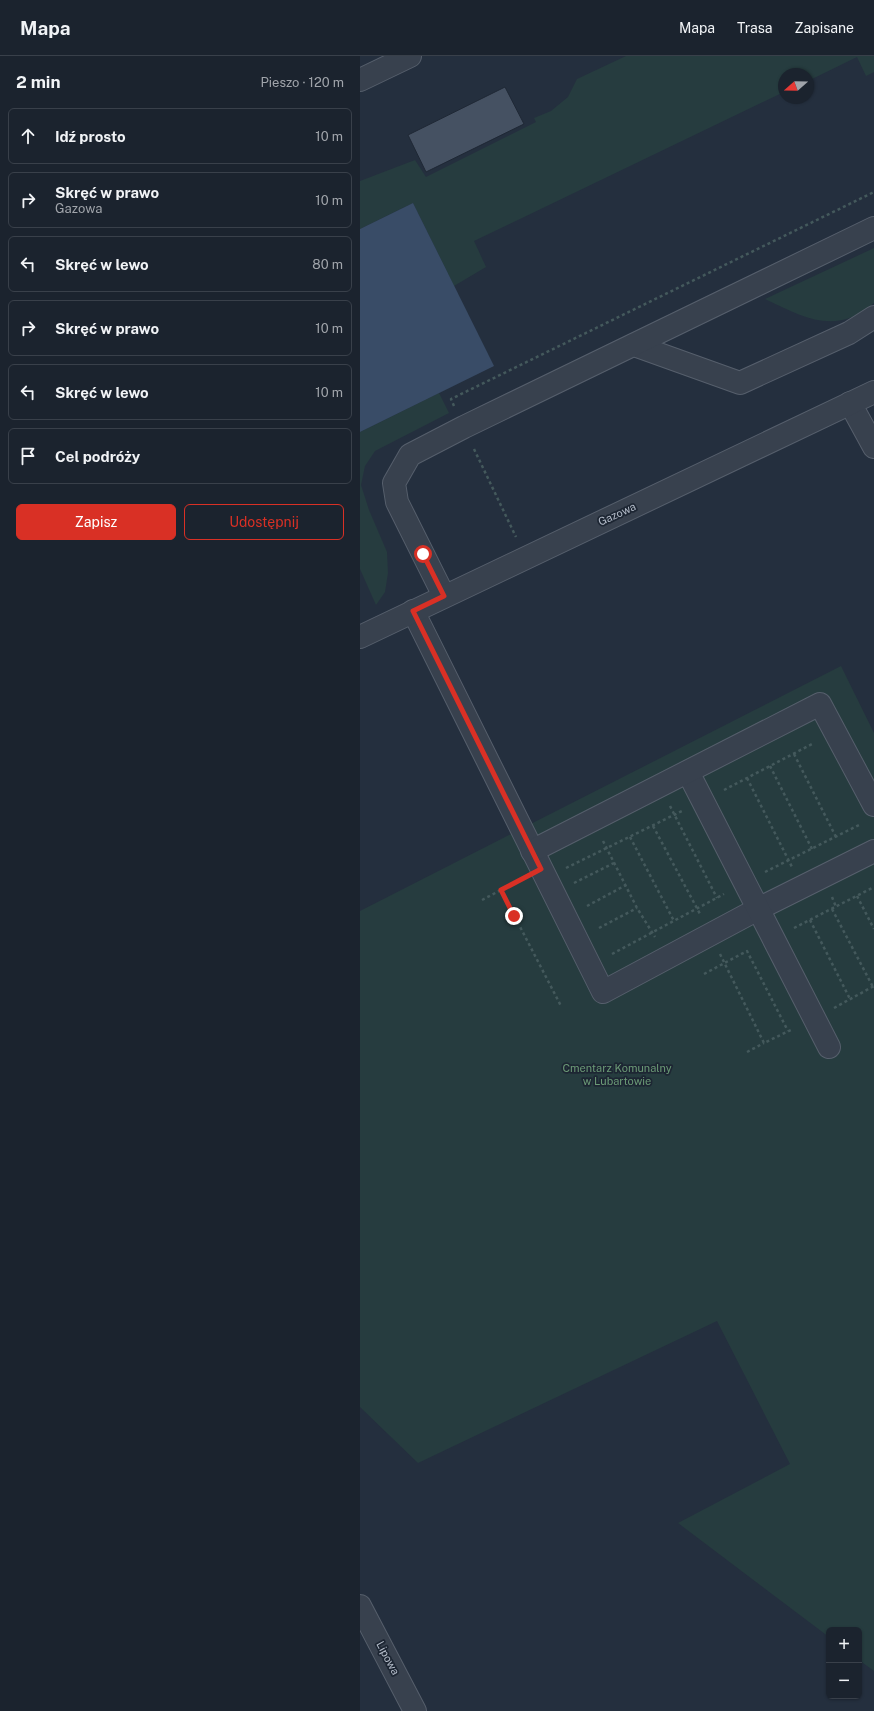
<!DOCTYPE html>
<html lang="pl">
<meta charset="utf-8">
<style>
:root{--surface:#1b232e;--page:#242b36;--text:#f1f3f6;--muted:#a0a4aa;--line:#39404a;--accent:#d93025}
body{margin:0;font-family:"Public Sans",sans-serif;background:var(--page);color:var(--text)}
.controls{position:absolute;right:12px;bottom:12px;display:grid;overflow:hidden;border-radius:6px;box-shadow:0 1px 3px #0004}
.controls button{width:36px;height:36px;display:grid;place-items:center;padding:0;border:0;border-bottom:1px solid var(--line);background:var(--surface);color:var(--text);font:20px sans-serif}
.compass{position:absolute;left:418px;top:12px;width:36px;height:36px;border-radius:50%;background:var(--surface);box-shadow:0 1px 3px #0004;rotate:250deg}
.stop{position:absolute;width:12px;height:12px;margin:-9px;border:3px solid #d93025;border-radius:50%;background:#fff}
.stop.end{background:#d93025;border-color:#fff;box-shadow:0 1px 4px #0008}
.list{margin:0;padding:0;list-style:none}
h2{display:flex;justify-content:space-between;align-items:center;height:52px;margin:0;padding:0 16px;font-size:17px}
h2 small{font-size:13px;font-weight:400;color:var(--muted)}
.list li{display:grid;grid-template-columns:26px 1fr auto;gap:12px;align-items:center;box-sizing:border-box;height:56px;margin:0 8px 8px;padding:0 8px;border:1px solid var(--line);border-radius:6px}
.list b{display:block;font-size:15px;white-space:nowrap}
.list p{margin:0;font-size:13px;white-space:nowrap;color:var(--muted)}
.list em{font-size:13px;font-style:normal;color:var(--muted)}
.actions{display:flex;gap:8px;padding:12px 16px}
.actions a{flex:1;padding:9px 0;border:1px solid var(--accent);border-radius:6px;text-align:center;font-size:14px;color:var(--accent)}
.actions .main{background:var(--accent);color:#fff}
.icon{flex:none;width:22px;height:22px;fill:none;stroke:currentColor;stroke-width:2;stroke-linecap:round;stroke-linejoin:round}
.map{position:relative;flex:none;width:514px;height:1655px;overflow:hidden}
header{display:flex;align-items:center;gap:24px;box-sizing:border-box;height:56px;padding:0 20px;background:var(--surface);border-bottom:1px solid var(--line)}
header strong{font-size:19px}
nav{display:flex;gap:22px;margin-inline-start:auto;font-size:14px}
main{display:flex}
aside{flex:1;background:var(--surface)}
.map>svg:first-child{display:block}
.green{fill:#263c3f}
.water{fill:#394c67}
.building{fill:#455162;stroke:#1f2835}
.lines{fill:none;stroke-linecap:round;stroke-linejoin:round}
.minor-casing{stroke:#565f6c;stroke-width:24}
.path{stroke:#44595c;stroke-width:2.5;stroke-dasharray:3 3;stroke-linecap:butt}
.minor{stroke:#38414e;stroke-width:22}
.route{stroke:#d93025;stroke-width:5}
.labels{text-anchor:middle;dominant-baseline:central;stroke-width:3.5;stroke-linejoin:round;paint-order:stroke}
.street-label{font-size:11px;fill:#b4bcc9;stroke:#1d2633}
.park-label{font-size:11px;fill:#6b9a76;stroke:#1d2633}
</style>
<header>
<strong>Mapa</strong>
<nav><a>Mapa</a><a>Trasa</a><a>Zapisane</a></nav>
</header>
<main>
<aside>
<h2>2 min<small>Pieszo · 120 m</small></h2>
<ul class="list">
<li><svg class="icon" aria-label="ahead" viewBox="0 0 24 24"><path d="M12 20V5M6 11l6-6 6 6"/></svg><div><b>Idź prosto</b></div><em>10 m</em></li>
<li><svg class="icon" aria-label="right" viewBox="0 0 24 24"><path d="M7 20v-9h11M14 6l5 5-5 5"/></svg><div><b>Skręć w prawo</b><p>Gazowa</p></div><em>10 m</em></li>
<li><svg class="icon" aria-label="left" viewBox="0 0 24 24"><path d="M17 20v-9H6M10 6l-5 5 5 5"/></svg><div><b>Skręć w lewo</b></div><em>80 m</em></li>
<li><svg class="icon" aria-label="right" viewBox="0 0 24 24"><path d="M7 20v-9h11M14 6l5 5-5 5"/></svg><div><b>Skręć w prawo</b></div><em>10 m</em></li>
<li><svg class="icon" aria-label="left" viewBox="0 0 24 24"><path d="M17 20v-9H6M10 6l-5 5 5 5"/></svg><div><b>Skręć w lewo</b></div><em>10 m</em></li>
<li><svg class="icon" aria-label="arrive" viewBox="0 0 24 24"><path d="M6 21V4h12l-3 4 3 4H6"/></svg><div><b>Cel podróży</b></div></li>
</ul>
<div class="actions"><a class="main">Zapisz</a><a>Udostępnij</a></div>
</aside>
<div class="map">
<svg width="514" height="1655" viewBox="0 0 514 1655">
<rect width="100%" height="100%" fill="#242f3e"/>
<g class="green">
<polygon points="266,0 514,0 514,16 506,20 497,1 448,25 448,18 424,18 424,36 114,185 126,211 94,230 53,147 0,173 0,125 55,104 66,121 176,66 174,62 191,55 208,41 217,23"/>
<path d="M514,192V247C476,280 445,262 405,243Z"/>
<polygon points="79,337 89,357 15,395 5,410 1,429 9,454 27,496 28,517 25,536 16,549 0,513 0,376"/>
<polygon points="481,610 514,677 514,1615 499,1604 499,1574 469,1574 469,1581 318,1467 430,1408 357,1265 58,1407 0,1351 0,855"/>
</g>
<polygon class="water" points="53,147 134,310 0,376 0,173"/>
<polygon class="building" points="145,31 164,68 66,116 48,79"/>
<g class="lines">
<defs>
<g id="minor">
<polyline points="0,24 50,0"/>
<polyline points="274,289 380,327 489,277 514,261"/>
<polyline points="490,347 514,391"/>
<polyline points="84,540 37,446 34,427 50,399 104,371 514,172"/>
<polyline points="53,555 243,936 398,853 514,795"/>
<polyline points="0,581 514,336"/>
<polyline points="328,716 469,991"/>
<polyline points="172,795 460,648 514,749"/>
<polyline points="0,1550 55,1655"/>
</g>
</defs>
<use href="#minor" class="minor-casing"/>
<g class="path">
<polyline points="94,350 91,343 514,136"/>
<polyline points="114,393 156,481"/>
<polyline points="434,698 476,781"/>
<polyline points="410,710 452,793"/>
<polyline points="387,722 432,811"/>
<polyline points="364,734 454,687"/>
<polyline points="310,750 357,842"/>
<polyline points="293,770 340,858"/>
<polyline points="270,781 314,865"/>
<polyline points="243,785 277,852 295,881"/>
<polyline points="206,812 322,755"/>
<polyline points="405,816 501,768"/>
<polyline points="214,827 254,807"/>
<polyline points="141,834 201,950"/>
<polyline points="497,840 514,873"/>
<polyline points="472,841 476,851"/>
<polyline points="122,844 160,824"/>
<polyline points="227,850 266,829"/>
<polyline points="472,853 513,931"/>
<polyline points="450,864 490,943"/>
<polyline points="239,872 277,852"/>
<polyline points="434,872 514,831"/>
<polyline points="252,898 364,838"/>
<polyline points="360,898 404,987 433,973"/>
<polyline points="344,918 387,895 428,975"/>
<polyline points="474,952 514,930"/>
<polyline points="387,996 404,987"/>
</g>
<use href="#minor" class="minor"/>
</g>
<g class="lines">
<polyline class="route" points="63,498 84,540 53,555 181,813 141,834 154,860"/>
</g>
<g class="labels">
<g class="street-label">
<text transform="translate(257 458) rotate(-25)">Gazowa</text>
<text transform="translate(28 1602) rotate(62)">Lipowa</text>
</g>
<g class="park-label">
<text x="257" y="1012">Cmentarz Komunalny<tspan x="257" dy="13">w Lubartowie</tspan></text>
</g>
</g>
</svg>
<div class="controls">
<button>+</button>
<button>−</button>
</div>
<svg class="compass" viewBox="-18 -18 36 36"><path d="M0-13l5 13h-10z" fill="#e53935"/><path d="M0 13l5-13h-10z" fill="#a0a4aa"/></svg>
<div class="stop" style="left:63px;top:498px"></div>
<div class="stop end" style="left:154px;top:860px"></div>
</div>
</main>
